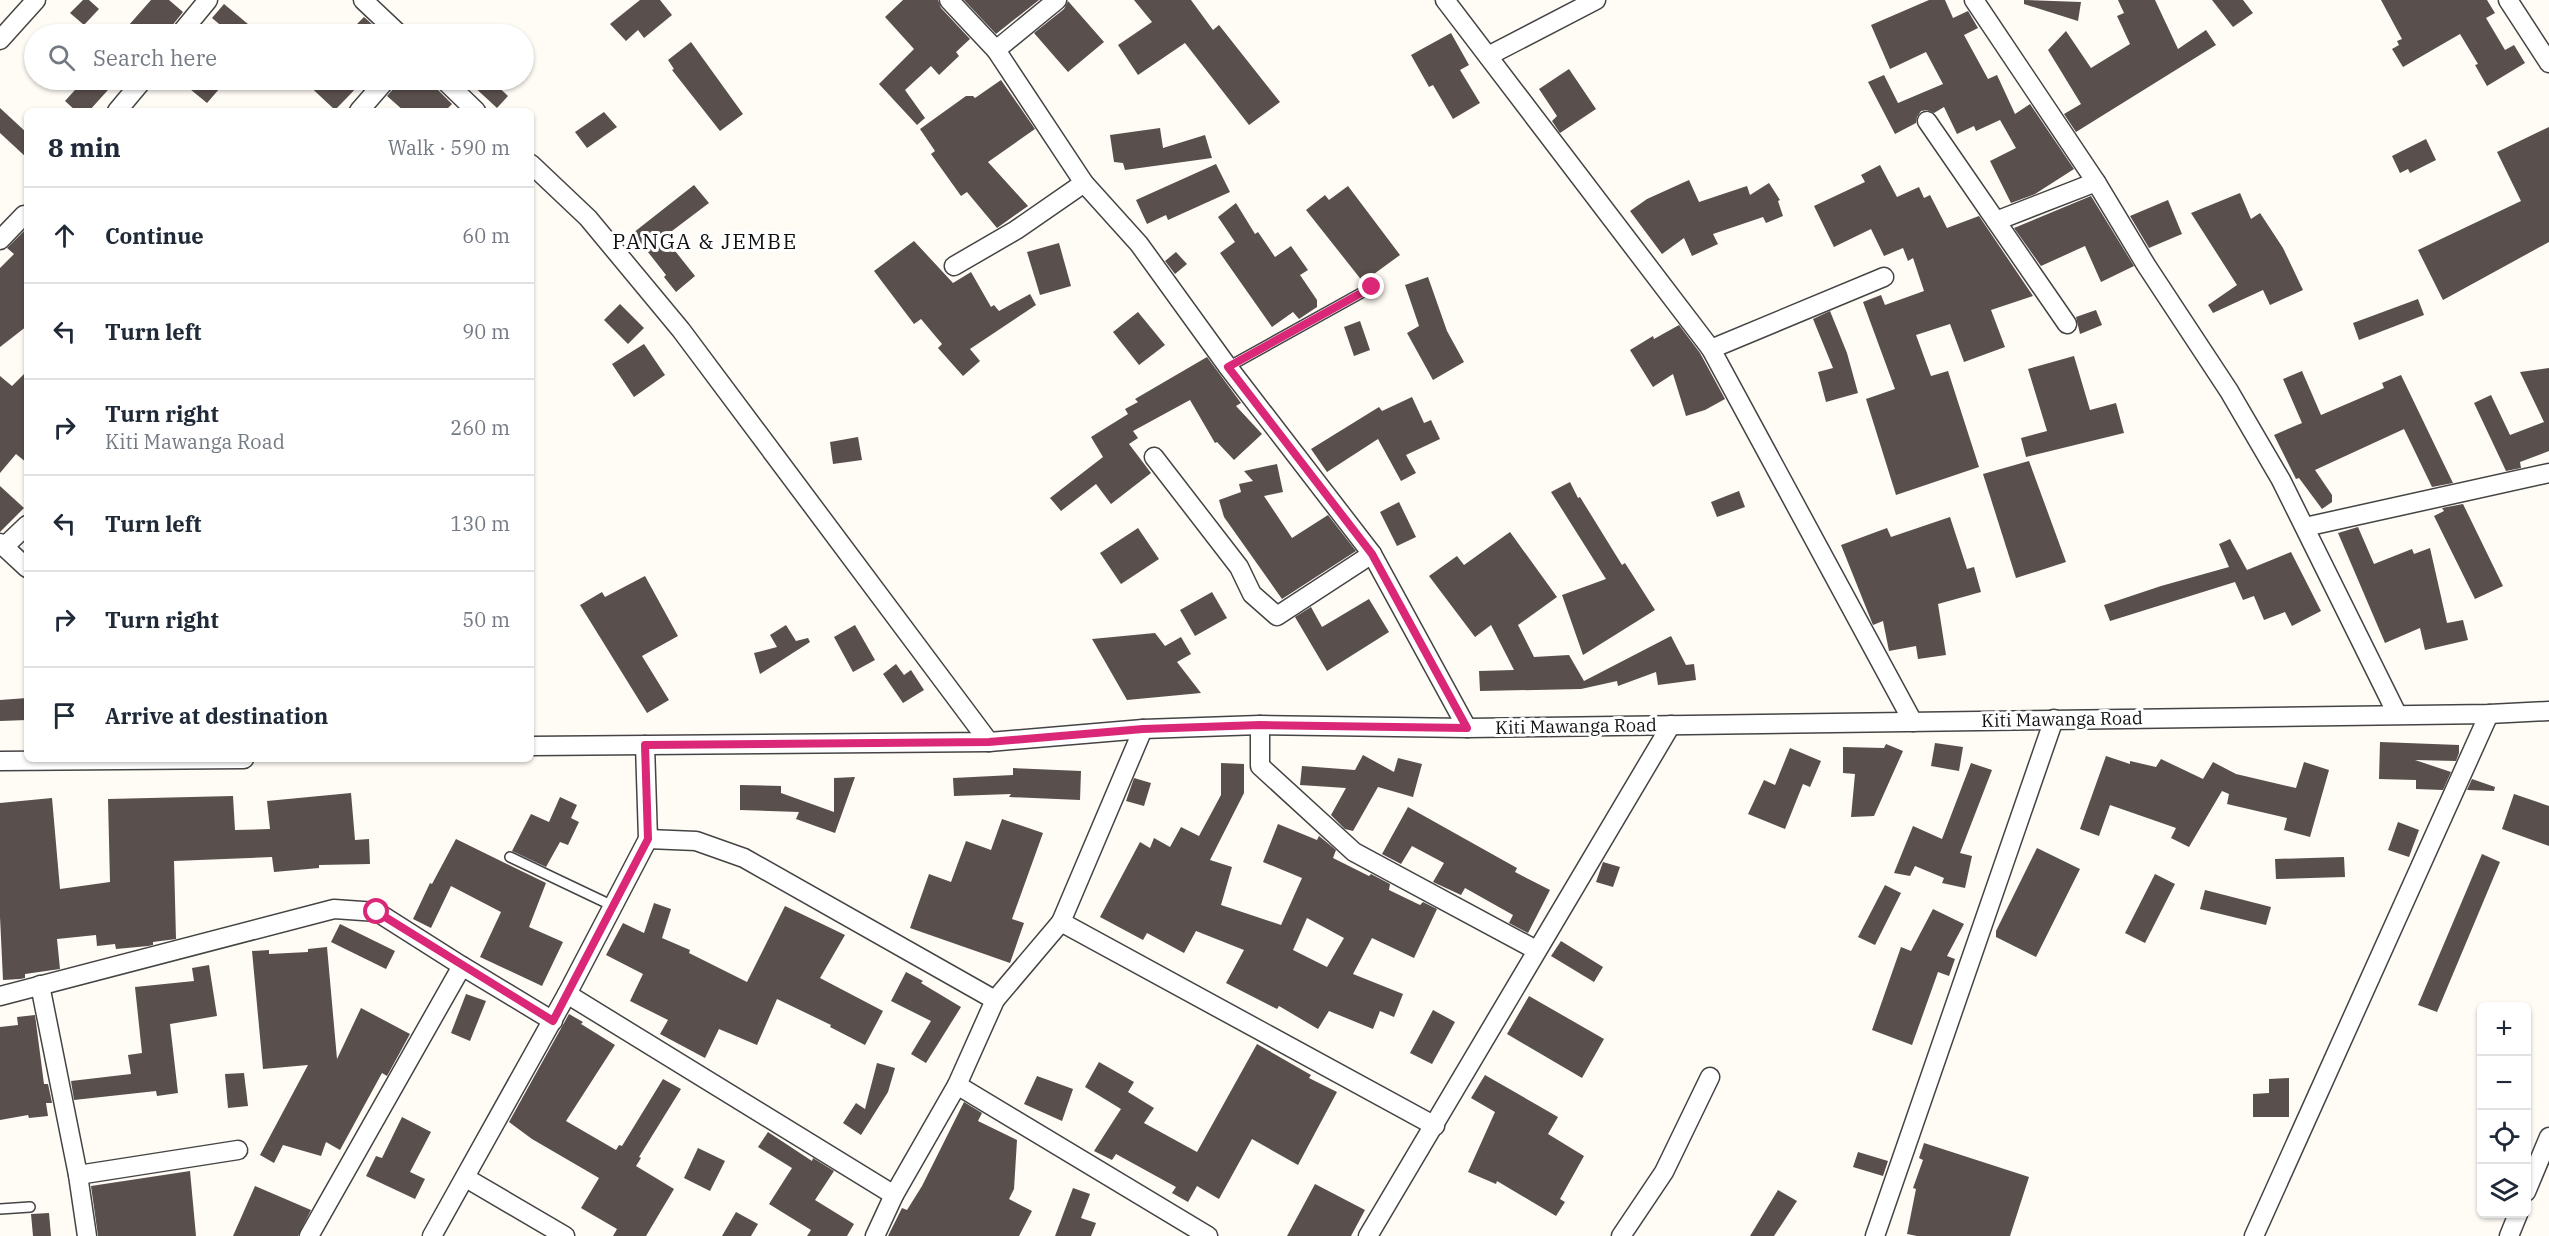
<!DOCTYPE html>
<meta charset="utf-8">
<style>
:root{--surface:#fff;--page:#f6f6f7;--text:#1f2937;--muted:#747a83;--line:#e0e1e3}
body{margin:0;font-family:"IBM Plex Serif",serif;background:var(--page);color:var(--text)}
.controls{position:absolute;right:18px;bottom:18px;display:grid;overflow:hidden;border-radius:9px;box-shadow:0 2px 4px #0004}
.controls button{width:54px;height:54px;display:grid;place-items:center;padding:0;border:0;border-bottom:2px solid var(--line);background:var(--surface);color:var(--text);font:30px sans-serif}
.stop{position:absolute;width:18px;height:18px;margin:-14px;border:4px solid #db2777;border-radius:50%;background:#fff}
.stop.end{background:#db2777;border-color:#fff;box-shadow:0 2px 6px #0008}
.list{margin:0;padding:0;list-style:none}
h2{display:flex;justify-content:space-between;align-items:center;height:78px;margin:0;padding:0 24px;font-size:26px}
h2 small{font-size:20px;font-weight:400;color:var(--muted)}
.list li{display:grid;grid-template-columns:39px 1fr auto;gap:18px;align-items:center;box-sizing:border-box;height:96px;padding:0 24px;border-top:2px solid var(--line)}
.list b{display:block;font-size:22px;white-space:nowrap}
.list p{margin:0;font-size:20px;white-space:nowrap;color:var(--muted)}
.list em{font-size:20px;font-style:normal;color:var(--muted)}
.icon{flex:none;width:33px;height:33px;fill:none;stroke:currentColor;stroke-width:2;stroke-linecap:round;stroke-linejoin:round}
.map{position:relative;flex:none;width:2549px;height:1236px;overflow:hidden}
.search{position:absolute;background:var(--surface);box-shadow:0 2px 4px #0004;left:24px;top:24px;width:510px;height:66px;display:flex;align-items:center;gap:15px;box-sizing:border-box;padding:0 21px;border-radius:33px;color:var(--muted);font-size:22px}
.panel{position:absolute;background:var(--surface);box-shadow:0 2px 4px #0004;left:24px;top:108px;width:510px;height:654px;border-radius:9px}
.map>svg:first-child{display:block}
.building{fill:#594f4d;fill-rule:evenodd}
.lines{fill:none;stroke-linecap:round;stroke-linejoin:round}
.lane-casing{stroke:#444;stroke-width:12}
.street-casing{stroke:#444;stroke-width:21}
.lane{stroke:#fff;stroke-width:9}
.street{stroke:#fff;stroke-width:18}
.route{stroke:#db2777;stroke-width:8}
.labels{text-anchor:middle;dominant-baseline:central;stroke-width:6;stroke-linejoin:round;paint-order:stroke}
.street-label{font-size:18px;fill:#111;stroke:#fff}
.quarter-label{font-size:21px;letter-spacing:1.5px;fill:#111;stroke:#fff}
</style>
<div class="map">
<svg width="2549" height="1236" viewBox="0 0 2549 1236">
<rect width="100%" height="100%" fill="#fffbf5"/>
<g class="building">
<polygon points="83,0 89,0 99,9 84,25 70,13"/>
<polygon points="151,0 169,0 183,12 171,27 169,34 121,34"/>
<polygon points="640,0 660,0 672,15 644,38 638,30 626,41 610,24"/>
<polygon points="903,0 938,0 941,8 970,39 956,52 959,56 939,75 931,66 905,90 925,118 917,125 879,84 914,49 885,17"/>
<polygon points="964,0 1039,0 996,34"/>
<polygon points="1134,0 1191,0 1213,30 1219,25 1280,102 1249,125 1185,43 1138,75 1118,45 1152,22"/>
<polygon points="1929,0 1945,0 1953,18 1968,11 1978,28 1964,35 1988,79 1997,75 2015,114 2030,104 2074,169 2035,194 2011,203 1990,161 2016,148 2000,120 1976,131 1974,126 1957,134 1944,107 1934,113 1927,110 1921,111 1917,117 1916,123 1895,134 1868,82 1884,75 1898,103 1943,84 1926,52 1890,69 1871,25"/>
<polygon points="2024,0 2081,2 2078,21 2024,4"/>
<polygon points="2118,0 2155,0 2178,49 2206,30 2216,45 2076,132 2064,114 2081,104 2048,50 2066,31 2091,68 2130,44 2117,16 2124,13"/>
<polygon points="2212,0 2243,0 2253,13 2233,27"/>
<polygon points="2381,0 2487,0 2495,13 2486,18 2505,50 2514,45 2525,63 2487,86 2475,65 2478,64 2460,34 2403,67 2392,49 2399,45 2397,41 2402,39"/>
<polygon points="1068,1 1104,42 1068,72 1034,33 1064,9"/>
<polygon points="224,4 260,34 231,34 212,18"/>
<polygon points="364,17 383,34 347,34"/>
<polygon points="1451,33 1469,65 1460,70 1480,103 1453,119 1433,85 1429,87 1411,55"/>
<polygon points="691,42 743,114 720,131 672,70 674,69 668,60"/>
<polygon points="1569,69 1596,109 1560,133 1552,121 1557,116 1539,89"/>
<polygon points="84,80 117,80 89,111 76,111 65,101"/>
<polygon points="179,80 227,80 207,103"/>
<polygon points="303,80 364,80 335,110"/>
<polygon points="397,80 433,80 436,88 452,104 445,111 404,111 387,96 395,87"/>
<polygon points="460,80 491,80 508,96 497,108 471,84 468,87"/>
<polygon points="1001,80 1035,129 988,162 1028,206 997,228 967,192 961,196 931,154 935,151 920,129 966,96 973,96 975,98"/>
<polygon points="0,108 27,133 27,158 0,133"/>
<polygon points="604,112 617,127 587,148 575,132"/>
<polygon points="2549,127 2549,242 2443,300 2418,250 2521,201 2497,152"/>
<polygon points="1160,128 1163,148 1205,135 1212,158 1125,170 1123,163 1114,162 1110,135"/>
<polygon points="2426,139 2436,160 2410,173 2408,169 2400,173 2392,156"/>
<polygon points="1216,164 1230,192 1168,220 1166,215 1147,224 1136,200"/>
<polygon points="1880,165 1897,197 1919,187 1924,198 1930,195 1947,228 1979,216 2033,296 1991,310 2005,347 1964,362 1950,324 1916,335 1931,376 1948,371 1979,467 1896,495 1866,399 1895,389 1863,302 1881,295 1885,305 1924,291 1913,258 1908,261 1903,248 1884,256 1871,229 1834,247 1814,206 1865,182 1861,175"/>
<polygon points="1689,180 1699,202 1747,186 1750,195 1769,183 1780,200 1778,201 1783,216 1766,223 1763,217 1713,234 1718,244 1692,256 1684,238 1662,254 1630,211 1647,199"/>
<polygon points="694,185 709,203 664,237 695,276 676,292 664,277 666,275 633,233"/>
<polygon points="1348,186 1400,255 1363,282 1306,210 1325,195 1329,200"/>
<polygon points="2240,193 2251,219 2260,213 2283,248 2303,290 2270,305 2263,290 2213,313 2208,305 2237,285 2191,213"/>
<polygon points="2091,196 2134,266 2101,282 2085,246 2041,266 2014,228"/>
<polygon points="2168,200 2182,234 2149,248 2130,216"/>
<polygon points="1236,203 1255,234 1258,232 1275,257 1291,246 1308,270 1300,275 1317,300 1317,307 1299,319 1293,312 1272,327 1220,253 1235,242 1218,217"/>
<polygon points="27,228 27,326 0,347 0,268 14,254 7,248"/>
<polygon points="914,241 953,283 971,272 991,307 994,305 999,311 1030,294 1036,305 970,349 980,361 963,376 938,348 942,344 921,319 914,324 874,271"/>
<polygon points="1059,243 1071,286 1040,295 1027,252"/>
<polygon points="1176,252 1187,264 1175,274 1165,261"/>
<polygon points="1428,277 1447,331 1464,362 1433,380 1407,333 1419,326 1405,285"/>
<polygon points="2418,299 2424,315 2359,340 2353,323"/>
<polygon points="620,304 644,328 628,344 604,320"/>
<polygon points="2096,310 2102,325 2080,334 2076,317"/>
<polygon points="1830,311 1847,353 1858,393 1826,402 1818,372 1833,368 1813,319"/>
<polygon points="1138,312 1165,345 1139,365 1113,332"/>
<polygon points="1360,321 1370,350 1354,356 1344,327"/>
<polygon points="1679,325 1700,353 1725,399 1705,410 1686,416 1673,374 1653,387 1630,350 1653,336 1654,339"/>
<polygon points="644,344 665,375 634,397 612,364"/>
<polygon points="2074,356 2090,410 2116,403 2124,433 2026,457 2021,438 2047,431 2028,369"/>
<polygon points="1207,357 1241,403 1236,406 1262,434 1234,460 1217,442 1215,443 1190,400 1133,431 1138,438 1129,444 1151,473 1111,504 1096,484 1061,511 1050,498 1103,457 1091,437 1128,414 1125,409 1138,402 1135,399"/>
<polygon points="2549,368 2549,451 2520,462 2521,468 2506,471 2474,403 2491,395 2510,435 2544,422 2520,372"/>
<polygon points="27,371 27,463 16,454 0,473 0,376 12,386"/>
<polygon points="2302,371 2321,415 2384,388 2382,383 2401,375 2453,483 2432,487 2404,429 2315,470 2332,495 2332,502 2322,509 2299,478 2296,479 2274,435 2302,423 2283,379"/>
<polygon points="1412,397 1424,423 1431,420 1440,439 1406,455 1416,473 1401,481 1378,439 1327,472 1311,449 1379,407 1382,411"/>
<polygon points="858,437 862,460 833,464 830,442"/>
<polygon points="2029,461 2066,562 2016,578 1983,474"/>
<polygon points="1277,464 1283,492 1264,496 1292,538 1328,515 1356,551 1282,599 1224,517 1219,500 1241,492 1239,484 1253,481 1244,471"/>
<polygon points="1570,482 1578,498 1580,497 1622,565 1625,563 1655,610 1583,655 1562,595 1606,579 1551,492"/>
<polygon points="0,486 24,508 0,532"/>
<polygon points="1739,491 1745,507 1717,517 1711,502"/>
<polygon points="1399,502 1416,537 1397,546 1380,512"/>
<polygon points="2463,504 2503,586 2475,599 2434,516 2444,511 2442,508"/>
<polygon points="1950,517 1967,569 1974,567 1981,592 1938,604 1946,655 1918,659 1916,646 1889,651 1883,621 1873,625 1841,545 1887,528 1891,537"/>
<polygon points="2358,527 2374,564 2412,549 2414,554 2430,548 2447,623 2463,620 2468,640 2425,650 2420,628 2385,643 2338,533"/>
<polygon points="1138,528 1159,559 1121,584 1100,553"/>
<polygon points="1510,532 1557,597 1518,625 1534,657 1569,655 1584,681 1671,636 1686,665 1694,664 1696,680 1658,685 1656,672 1618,686 1617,681 1581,689 1480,691 1479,671 1514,670 1491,625 1475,637 1429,576 1457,556 1464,565"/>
<polygon points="2230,539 2247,570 2291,552 2321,611 2292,626 2285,612 2264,620 2254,596 2243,600 2235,582 2110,621 2104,605 2161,586 2229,567 2219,544"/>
<polygon points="645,576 678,636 642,656 669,700 647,713 580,605 602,592 605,597"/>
<polygon points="1212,592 1227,618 1195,636 1180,610"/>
<polygon points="1369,599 1389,632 1327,671 1295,617 1311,607 1322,627"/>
<polygon points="786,625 796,641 808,638 810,642 760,674 754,653 777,647 770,635"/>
<polygon points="855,625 875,660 853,672 834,637"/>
<polygon points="1155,633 1165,646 1181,637 1191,654 1177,662 1201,693 1127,700 1092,639"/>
<polygon points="896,664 904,675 911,670 924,690 903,703 883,674"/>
<polygon points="27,698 27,720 0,721 0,700"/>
<polygon points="2380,742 2459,745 2459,753 2456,761 2415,760 2451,772 2443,790 2416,789 2416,780 2379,779"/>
<polygon points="1935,743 1963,747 1959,771 1931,766"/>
<polygon points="1886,744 1903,751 1874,816 1851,817 1855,774 1843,773 1843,747 1884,748"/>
<polygon points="1790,748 1821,761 1810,787 1803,784 1785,829 1748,814 1764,780 1775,785"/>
<polygon points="1363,755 1394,772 1398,758 1422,764 1413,797 1378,787 1353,831 1345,829 1331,815 1346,788 1300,785 1302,766 1355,770"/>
<polygon points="2106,756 2130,764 2130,761 2156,767 2161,759 2203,779 2213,762 2236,774 2296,788 2304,762 2329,770 2310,837 2284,830 2287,818 2227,804 2229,794 2222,791 2189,847 2171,838 2176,828 2110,805 2099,836 2080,829"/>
<path d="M1221,763L1244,764V793L1210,860L1232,867L1221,905L1281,925L1302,878L1263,862L1278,824L1317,840L1319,836L1336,850L1333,858L1369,876L1371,874L1390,884L1389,890L1420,905L1423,902L1437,909L1414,958L1372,938L1353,974L1403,994L1394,1017L1380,1011L1373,1029L1329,1011L1318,1029L1279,1006L1277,1009L1226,983L1244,950L1196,931L1184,953L1147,933L1143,940L1100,917L1140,842L1150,848L1154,838L1170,847L1181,827L1199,836L1221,795ZM1307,918L1344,938L1327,967L1293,950Z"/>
<polygon points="1971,763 1992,770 1960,853 1972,856 1965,888 1942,883 1944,878 1915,866 1910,876 1894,873 1913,826 1942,839"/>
<polygon points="1013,768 1081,771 1080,800 1009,797 1011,794 954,796 953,778 1013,775"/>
<polygon points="855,777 835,833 796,819 799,812 740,810 740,785 781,786 781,793 834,812 834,778"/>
<polygon points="1134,778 1151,783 1144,806 1126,801"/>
<polygon points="2472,779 2495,787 2494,791 2467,790"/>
<polygon points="351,793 355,840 369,839 370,864 319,865 319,868 274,872 272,857 174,861 176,939 153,942 153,945 148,946 116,949 115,944 97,946 96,935 57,939 60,969 25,974 25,978 20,979 3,980 0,917 0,803 52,798 60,889 110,882 108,799 233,796 235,830 270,829 267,801"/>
<polygon points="2514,794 2549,806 2549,846 2502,829"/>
<polygon points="560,797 577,805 571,818 579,822 568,845 560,842 546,867 512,851 531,814 549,822"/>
<polygon points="1408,807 1517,868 1515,872 1550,890 1528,933 1509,923 1513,915 1465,888 1461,895 1433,882 1444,863 1412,846 1401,864 1382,854"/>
<polygon points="1002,819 1043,833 1012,919 1024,923 1010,963 910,928 929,874 951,882 966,841 991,850"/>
<polygon points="2398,822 2419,830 2409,857 2388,850"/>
<polygon points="456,839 546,883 529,927 563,942 542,986 480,957 501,912 451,886 431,928 413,919 430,883 432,884"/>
<polygon points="2037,848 2080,869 2036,957 1996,937 1996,931"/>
<polygon points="2482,854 2500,862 2437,1012 2418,1005"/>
<polygon points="2344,857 2345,877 2276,879 2275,859"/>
<polygon points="1603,862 1620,867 1613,887 1596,882"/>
<polygon points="2155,874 2175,884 2145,943 2125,933"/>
<polygon points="1885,885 1901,893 1875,945 1858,937"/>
<polygon points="2205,890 2271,907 2266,925 2200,909"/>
<polygon points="654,903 671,909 662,938 690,950 689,953 747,982 785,906 845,935 820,978 883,1011 865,1045 830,1027 831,1025 777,999 757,1045 719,1029 705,1058 660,1034 668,1020 630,1001 643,974 606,955 623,923 644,933"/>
<polygon points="1933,909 1964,924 1947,956 1955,959 1949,976 1938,972 1912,1045 1872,1030 1901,947 1911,951"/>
<polygon points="340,924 395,951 386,969 331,942"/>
<polygon points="1561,941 1603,967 1594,982 1551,956"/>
<polygon points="327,947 337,1059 361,1008 410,1034 387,1076 382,1073 340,1150 326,1142 321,1156 283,1145 274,1163 260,1155 308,1065 263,1069 252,951 269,950 269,954 308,952 308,949"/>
<polygon points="209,965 217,1016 170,1024 178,1093 157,1096 156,1091 74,1100 71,1081 131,1074 128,1055 142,1053 135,987 194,981 192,968"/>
<polygon points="906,972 923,981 921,983 961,1007 926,1063 911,1054 931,1021 891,1001"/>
<polygon points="466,994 486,1001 470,1041 451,1033"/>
<polygon points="1529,996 1604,1039 1582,1078 1507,1034"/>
<polygon points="1433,1010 1455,1022 1432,1064 1410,1053"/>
<polygon points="569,1014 583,1022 581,1024 615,1045 566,1121 616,1150 619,1145 622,1146 663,1079 681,1089 639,1157 641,1158 636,1166 674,1189 646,1236 613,1236 617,1229 581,1208 599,1178 532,1139 509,1122"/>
<polygon points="35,1015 44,1084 48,1084 52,1103 46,1103 48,1116 29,1118 28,1115 0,1120 0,1027 18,1025 17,1017"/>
<polygon points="1257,1044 1311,1075 1309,1078 1337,1092 1298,1165 1252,1139 1219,1199 1197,1186 1188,1202 1172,1193 1176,1187 1116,1154 1112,1160 1094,1151 1121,1109 1085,1087 1099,1062 1134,1082 1128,1092 1154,1108 1144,1123 1197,1152"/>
<polygon points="877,1063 895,1068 888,1092 861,1135 843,1123 856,1103 865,1109"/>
<polygon points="244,1073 248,1106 228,1108 225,1074"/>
<polygon points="1485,1075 1558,1117 1548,1134 1584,1156 1560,1199 1565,1202 1556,1216 1497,1181 1496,1184 1468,1172 1495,1112 1471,1098"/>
<polygon points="1037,1076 1073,1089 1062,1121 1024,1104"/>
<polygon points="2289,1078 2289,1117 2253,1117 2253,1094 2269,1093 2269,1079"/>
<polygon points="964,1102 982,1113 978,1121 1017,1140 1014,1189 1009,1199 1032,1211 1019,1236 888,1236 902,1208 907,1210 922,1186"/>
<polygon points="402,1117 431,1132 410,1172 425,1179 415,1199 366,1176 376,1156 382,1158"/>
<polygon points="768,1132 812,1161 813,1158 834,1171 815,1200 854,1224 847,1236 807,1236 811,1230 769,1204 792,1168 758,1147"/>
<polygon points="1924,1143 2029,1177 2010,1236 1917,1236 1907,1234 1916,1189 1913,1188 1923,1160 1919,1158"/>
<polygon points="698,1148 725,1161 710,1191 684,1178"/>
<polygon points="1858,1152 1888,1161 1883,1176 1853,1167"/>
<polygon points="190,1171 196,1236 98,1236 91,1186"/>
<polygon points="1315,1184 1365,1210 1351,1236 1287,1236"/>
<polygon points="255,1186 311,1210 298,1236 233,1236"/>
<polygon points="1073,1188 1090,1194 1081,1218 1096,1223 1091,1236 1055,1236"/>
<polygon points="1778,1190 1797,1201 1774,1236 1750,1236"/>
<polygon points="736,1212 758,1224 751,1236 722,1236"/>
<polygon points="49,1213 51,1236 33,1236 31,1214"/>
</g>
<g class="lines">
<defs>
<g id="lane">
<polyline points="1228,367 1372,287"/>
<polyline points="510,857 613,906"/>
<polyline points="0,1209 30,1207"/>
</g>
<g id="street">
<polyline points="363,0 399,34"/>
<polyline points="949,0 996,50 1084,183 1139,244 1228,367 1372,554 1467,728"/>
<polyline points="1445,0 1711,349 1913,722"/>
<polyline points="1974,0 2096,182 2146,265 2229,391 2281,480 2397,714"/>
<polyline points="2508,0 2549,63"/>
<polyline points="180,34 208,0"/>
<polyline points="0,40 36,0"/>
<polyline points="996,50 1057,0"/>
<polyline points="1488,56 1596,0"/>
<polyline points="444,80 476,111"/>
<polyline points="117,111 143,80"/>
<polyline points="359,111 386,80"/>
<polyline points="1927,121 2067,324"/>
<polyline points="531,164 588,218 681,330 989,742"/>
<polyline points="1996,221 2096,182"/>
<polyline points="0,240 24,215"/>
<polyline points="954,266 1016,230 1084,183"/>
<polyline points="1711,349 1884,277"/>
<polyline points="1154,457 1239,567 1252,594 1277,616 1372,554"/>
<polyline points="2305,527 2549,473"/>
<polyline points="0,543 27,568"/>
<polyline points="4,547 27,525"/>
<polyline points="1260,725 1260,766 1354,852 1536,950"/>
<polyline points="1143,729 1061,922 1435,1126"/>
<polyline points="645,745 648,839 567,994 894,1195"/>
<polyline points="531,746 989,742 1143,729 1260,725 1467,728 2489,714 2549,711"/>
<polyline points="0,761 244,759"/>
<polyline points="648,839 696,841 744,858 995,1000"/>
<polyline points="40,985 78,1175 87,1236"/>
<polyline points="0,996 334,909 377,912 462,966 553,1021"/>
<polyline points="957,1085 1208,1236"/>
<polyline points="78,1175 238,1150"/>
<polyline points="466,1178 565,1236"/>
<polyline points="2526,1192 2549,1137"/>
<polyline points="309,1236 462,966"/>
<polyline points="432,1236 567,994"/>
<polyline points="875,1236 894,1195 957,1085 995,1000 1061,922"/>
<polyline points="1368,1236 1671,725"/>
<polyline points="1621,1236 1664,1172 1710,1077"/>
<polyline points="1875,1236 2054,719"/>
<polyline points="2254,1236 2489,714"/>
<polyline points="2509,1236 2518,1214"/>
</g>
</defs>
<use href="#lane" class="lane-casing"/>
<use href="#street" class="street-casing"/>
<use href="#lane" class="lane"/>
<use href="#street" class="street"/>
</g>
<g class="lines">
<polyline class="route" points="377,912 553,1021 648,839 645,745 989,742 1143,729 1260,725 1467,728 1372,554 1228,367 1372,287"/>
</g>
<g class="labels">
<g class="street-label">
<text transform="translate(2062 719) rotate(-1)">Kiti Mawanga Road</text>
<text transform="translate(1576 726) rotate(-1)">Kiti Mawanga Road</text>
</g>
<g class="quarter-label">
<text x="705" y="241">PANGA &amp; JEMBE</text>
</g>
</g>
</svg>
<div class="controls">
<button>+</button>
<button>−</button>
<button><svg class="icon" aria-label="locate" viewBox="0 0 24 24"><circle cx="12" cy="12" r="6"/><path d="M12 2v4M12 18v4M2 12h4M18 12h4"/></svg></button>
<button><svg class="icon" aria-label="layers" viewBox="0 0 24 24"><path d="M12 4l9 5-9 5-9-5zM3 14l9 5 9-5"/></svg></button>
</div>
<div class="stop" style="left:377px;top:912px"></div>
<div class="stop end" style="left:1372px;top:287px"></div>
<div class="search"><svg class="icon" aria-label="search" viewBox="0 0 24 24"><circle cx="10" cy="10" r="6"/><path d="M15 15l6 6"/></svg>Search here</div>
<section class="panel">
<h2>8 min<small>Walk · 590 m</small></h2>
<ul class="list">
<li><svg class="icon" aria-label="ahead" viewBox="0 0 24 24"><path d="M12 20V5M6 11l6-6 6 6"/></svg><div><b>Continue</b></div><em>60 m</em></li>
<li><svg class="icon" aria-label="left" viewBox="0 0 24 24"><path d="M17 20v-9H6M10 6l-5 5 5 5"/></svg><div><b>Turn left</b></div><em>90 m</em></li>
<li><svg class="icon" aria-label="right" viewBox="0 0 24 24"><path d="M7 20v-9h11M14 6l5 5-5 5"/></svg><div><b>Turn right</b><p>Kiti Mawanga Road</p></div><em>260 m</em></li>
<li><svg class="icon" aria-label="left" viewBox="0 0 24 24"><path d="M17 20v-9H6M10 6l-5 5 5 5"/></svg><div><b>Turn left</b></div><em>130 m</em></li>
<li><svg class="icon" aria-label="right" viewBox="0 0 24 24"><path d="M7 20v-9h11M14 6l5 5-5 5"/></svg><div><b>Turn right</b></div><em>50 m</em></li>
<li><svg class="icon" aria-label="arrive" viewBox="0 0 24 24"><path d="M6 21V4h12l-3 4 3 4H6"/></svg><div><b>Arrive at destination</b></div></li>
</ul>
</section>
</div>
